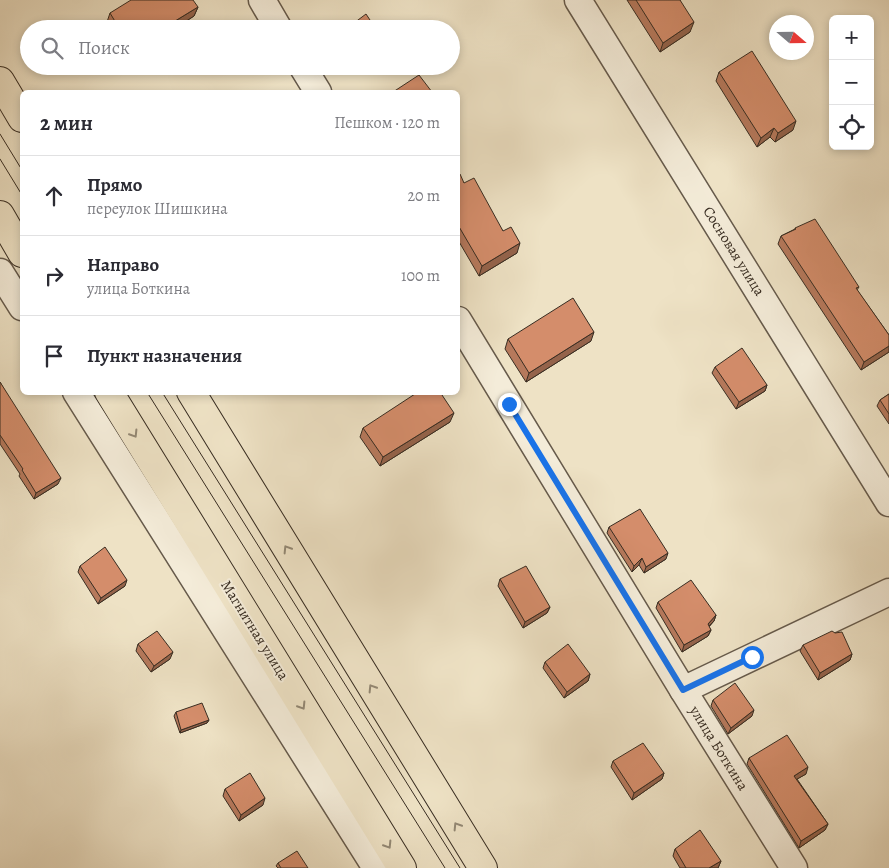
<!DOCTYPE html>
<html lang="ru">
<meta charset="utf-8">
<style>
:root{--surface:#fff;--page:#f7f7f7;--text:#2b2b33;--muted:#7c7c81;--line:#e1e1e2}
body{margin:0;font-family:Alegreya,serif;background:var(--page);color:var(--text)}
.controls{position:absolute;right:15px;top:15px;display:grid;overflow:hidden;border-radius:8px;box-shadow:0 2px 8px #0003}
.controls button{width:45px;height:45px;display:grid;place-items:center;padding:0;border:0;border-bottom:1px solid var(--line);background:var(--surface);color:var(--text);font:25px sans-serif}
.compass{position:absolute;left:769px;top:15px;width:45px;height:45px;border-radius:50%;background:var(--surface);box-shadow:0 2px 8px #0003;rotate:110deg}
.stop{position:absolute;width:15px;height:15px;margin:-11px;border:4px solid #1a73e8;border-radius:50%;background:#fff}
.stop.end{background:#1a73e8;border-color:#fff;box-shadow:0 1px 5px #0008}
.list{margin:0;padding:0;list-style:none}
h2{display:flex;justify-content:space-between;align-items:center;height:65px;margin:0;padding:0 20px;font-size:21px}
h2 small{font-size:16px;font-weight:400;color:var(--muted)}
.list li{display:grid;grid-template-columns:32px 1fr auto;gap:15px;align-items:center;box-sizing:border-box;height:80px;padding:0 20px;border-top:1px solid var(--line)}
.list b{display:block;font-size:19px;white-space:nowrap}
.list p{margin:0;font-size:16px;white-space:nowrap;color:var(--muted)}
.list em{font-size:16px;font-style:normal;color:var(--muted)}
.icon{flex:none;width:28px;height:28px;fill:none;stroke:currentColor;stroke-width:2;stroke-linecap:round;stroke-linejoin:round}
.map{position:relative;flex:none;width:889px;height:868px;overflow:hidden}
.search{position:absolute;background:var(--surface);box-shadow:0 2px 8px #0003;left:20px;top:20px;width:440px;height:55px;display:flex;align-items:center;gap:12px;box-sizing:border-box;padding:0 18px;border-radius:28px;color:var(--muted);font-size:19px}
.panel{position:absolute;background:var(--surface);box-shadow:0 2px 8px #0003;left:20px;top:90px;width:440px;height:305px;border-radius:8px}
.map>svg:first-child{display:block}
.lines{fill:none;stroke-linecap:round;stroke-linejoin:round}
.street-casing{stroke:#665a4b;stroke-width:29}
.primary-casing{stroke:#382d22;stroke-width:30}
.street{stroke:#f4ecd9;stroke-width:26}
.primary{stroke:#eee2c5;stroke-width:28}
.tram{stroke:#382d22;stroke-width:1}
.wall{fill:#b6795c;stroke:#382d22}
.shaded-wall{fill:#94634b;stroke:#382d22}
.building{fill:#d48d6b;stroke:#382d22}
.oneway{stroke:#938874}
.route{stroke:#1a73e8;stroke-width:6}
.labels{text-anchor:middle;dominant-baseline:central;stroke-width:4;stroke-linejoin:round;paint-order:stroke}
.street-label{font-size:15px;fill:#382d22;stroke:#f4ecd9}
</style>
<div class="map">
<svg width="889" height="868" viewBox="0 0 889 868">
<rect width="100%" height="100%" fill="#eee2c5"/>
<filter id="stains"><feTurbulence type="fractalNoise" baseFrequency=".004" numOctaves="4"/><feColorMatrix values="0 0 0 0 .2 0 0 0 0 .09 0 0 0 0 .02 0 0 0 .5 -.17"/></filter>
<radialGradient id="worn" r=".72"><stop offset=".6" stop-color="#630" stop-opacity="0"/><stop offset="1" stop-color="#630" stop-opacity=".3"/></radialGradient>
<g class="lines">
<defs>
<g id="street">
<polyline points="262,0 279,29"/>
<polyline points="578,0 889,503"/>
<polyline points="302,66 318,92"/>
<polyline points="0,272 22,307"/>
<polyline points="458,320 683,690 794,868"/>
<polyline points="76,392 376,868"/>
<polyline points="683,690 889,592"/>
</g>
<g id="primary">
<polyline points="0,81 22,118"/>
<polyline points="0,215 22,253"/>
<polyline points="109,392 402,868"/>
<polyline points="191,392 483,868"/>
</g>
</defs>
<use href="#street" class="street-casing"/>
<use href="#primary" class="primary-casing"/>
<use href="#street" class="street"/>
<use href="#primary" class="primary"/>
<g class="tram">
<polyline points="0,134 22,170"/>
<polyline points="0,159 22,195"/>
<polyline points="147,392 445,868"/>
<polyline points="162,392 460,868"/>
</g>
</g>
<g class="wall">
<polygon points="627,0 680,0 690,32 660,52"/>
<polygon points="198,7 194,16 174,29 110,29 107,22 110,13"/>
<polygon points="719,72 793,130 775,142 770,137 757,147 716,81"/>
<polygon points="458,176 503,231 517,253 479,276 458,240"/>
<polygon points="795,228 859,287 857,290 889,335 889,352 861,370 778,244 781,236 795,229"/>
<polygon points="508,339 591,341 526,382 505,349"/>
<polygon points="715,367 767,385 765,391 736,409 712,373"/>
<polygon points="0,382 58,484 34,499 19,476 20,474 0,444"/>
<polygon points="889,394 889,424 877,406 880,400"/>
<polygon points="450,422 380,466 360,437 363,428"/>
<polygon points="609,527 666,559 644,573 639,565 632,572 607,533"/>
<polygon points="80,566 125,586 98,604 78,572"/>
<polygon points="500,579 550,607 547,613 523,628 498,586"/>
<polygon points="658,602 716,615 714,621 709,627 711,630 708,636 682,652 656,608"/>
<polygon points="138,644 170,659 151,672 136,651"/>
<polygon points="803,645 852,654 850,660 818,680 800,651"/>
<polygon points="545,662 590,674 588,681 564,698 543,668"/>
<polygon points="713,700 752,716 728,734 711,706"/>
<polygon points="176,712 209,720 207,723 180,733 174,716"/>
<polygon points="749,758 806,774 797,779 828,824 825,830 799,848 747,764"/>
<polygon points="613,761 664,773 662,779 632,800 611,767"/>
<polygon points="225,789 263,805 239,821 223,796"/>
<polygon points="675,849 721,861 718,868 680,868 673,856"/>
<polygon points="278,863 308,868 278,868 276,866"/>
</g>
<g class="shaded-wall">
<polygon points="198,7 194,16 174,29 162,29"/>
<polygon points="694,22 690,32 660,52 663,43"/>
<polygon points="796,121 793,130 775,142 778,133"/>
<polygon points="774,128 770,137 757,147 761,138"/>
<polygon points="520,243 517,253 479,276 482,266"/>
<polygon points="594,332 591,341 526,382 529,373"/>
<polygon points="889,346 889,352 861,370 864,362"/>
<polygon points="767,385 765,391 736,409 739,402"/>
<polygon points="454,413 450,422 380,466 383,457"/>
<polygon points="61,478 58,484 34,499 36,493"/>
<polygon points="668,553 666,559 644,573 646,567"/>
<polygon points="642,558 639,565 632,572 634,566"/>
<polygon points="127,580 125,586 98,604 101,598"/>
<polygon points="550,607 547,613 523,628 525,622"/>
<polygon points="716,615 714,621 705,630 708,624"/>
<polygon points="711,630 708,636 682,652 684,645"/>
<polygon points="173,652 170,659 151,672 154,666"/>
<polygon points="852,654 850,660 818,680 820,673"/>
<polygon points="590,674 588,681 564,698 567,692"/>
<polygon points="754,710 752,716 728,734 731,728"/>
<polygon points="209,720 207,723 180,733 181,730"/>
<polygon points="808,767 806,774 792,782 794,776"/>
<polygon points="664,773 662,779 632,800 634,793"/>
<polygon points="265,798 263,805 239,821 241,815"/>
<polygon points="828,824 825,830 799,848 801,841"/>
<polygon points="721,861 718,868 709,868"/>
</g>
<g class="building">
<polygon points="131,0 193,0 198,7 162,29 116,29 119,28 110,13"/>
<polygon points="636,0 680,0 694,22 663,43"/>
<polygon points="366,14 376,29 346,29"/>
<polygon points="752,51 796,121 778,133 774,128 761,138 719,72"/>
<polygon points="419,75 432,92 393,92"/>
<polygon points="460,174 464,183 474,178 503,231 511,227 520,243 482,266 458,225 458,176"/>
<polygon points="815,219 859,287 856,288 889,335 889,346 864,362 781,236 796,229 795,228"/>
<polygon points="573,298 594,332 529,373 508,339"/>
<polygon points="742,348 767,385 739,402 715,367"/>
<polygon points="0,382 61,478 36,493 22,470 23,469 0,435"/>
<polygon points="418,392 440,392 454,413 383,457 363,428"/>
<polygon points="889,394 889,414 880,400"/>
<polygon points="640,509 668,553 646,567 642,558 634,566 609,527"/>
<polygon points="105,547 127,580 101,598 80,566"/>
<polygon points="526,566 550,607 525,622 500,579"/>
<polygon points="691,580 716,615 708,624 711,630 684,645 658,602"/>
<polygon points="157,631 173,652 154,666 138,644"/>
<polygon points="832,631 835,633 842,632 852,654 820,673 803,645"/>
<polygon points="568,644 590,674 567,692 545,662"/>
<polygon points="735,683 754,710 731,728 713,700"/>
<polygon points="202,703 209,720 181,730 176,712"/>
<polygon points="787,735 808,767 794,776 828,824 801,841 749,758"/>
<polygon points="643,743 664,773 634,793 613,761"/>
<polygon points="250,773 265,798 241,815 225,789"/>
<polygon points="700,830 721,861 709,868 686,868 675,849"/>
<polygon points="297,851 308,868 281,868 278,863"/>
</g>
<defs><path id="oneway-chevron" d="M-2-3.5L2.5 0L-2 3.5" fill="none" stroke-width="1.6" stroke-linecap="round" stroke-linejoin="round" transform="scale(1.25)"/></defs>
<g class="oneway">
<use href="#oneway-chevron" transform="translate(134 434) rotate(58)"/>
<use href="#oneway-chevron" transform="translate(287 549) rotate(-122)"/>
<use href="#oneway-chevron" transform="translate(372 688) rotate(-122)"/>
<use href="#oneway-chevron" transform="translate(302 706) rotate(58)"/>
<use href="#oneway-chevron" transform="translate(457 826) rotate(-122)"/>
<use href="#oneway-chevron" transform="translate(388 845) rotate(58)"/>
</g>
<g class="lines">
<polyline class="route" points="509,404 683,690 752,657"/>
</g>
<g class="labels">
<g class="street-label">
<text transform="translate(734 251) rotate(58)">Сосновая улица</text>
<text transform="translate(255 630) rotate(58)">Магнитная улица</text>
<text transform="translate(719 748) rotate(58)">улица Боткина</text>
</g>
</g>
<rect width="100%" height="100%" filter="url(#stains)"/>
<rect width="100%" height="100%" fill="url(#worn)"/>
</svg>
<div class="controls">
<button>+</button>
<button>−</button>
<button><svg class="icon" aria-label="locate" viewBox="0 0 24 24"><circle cx="12" cy="12" r="6"/><path d="M12 2v4M12 18v4M2 12h4M18 12h4"/></svg></button>
</div>
<svg class="compass" viewBox="-18 -18 36 36"><path d="M0-13l5 13h-10z" fill="#e53935"/><path d="M0 13l5-13h-10z" fill="#7c7c81"/></svg>
<div class="stop" style="left:752px;top:657px"></div>
<div class="stop end" style="left:509px;top:404px"></div>
<div class="search"><svg class="icon" aria-label="search" viewBox="0 0 24 24"><circle cx="10" cy="10" r="6"/><path d="M15 15l6 6"/></svg>Поиск</div>
<section class="panel">
<h2>2 мин<small>Пешком · 120 m</small></h2>
<ul class="list">
<li><svg class="icon" aria-label="ahead" viewBox="0 0 24 24"><path d="M12 20V5M6 11l6-6 6 6"/></svg><div><b>Прямо</b><p>переулок Шишкина</p></div><em>20 m</em></li>
<li><svg class="icon" aria-label="right" viewBox="0 0 24 24"><path d="M7 20v-9h11M14 6l5 5-5 5"/></svg><div><b>Направо</b><p>улица Боткина</p></div><em>100 m</em></li>
<li><svg class="icon" aria-label="arrive" viewBox="0 0 24 24"><path d="M6 21V4h12l-3 4 3 4H6"/></svg><div><b>Пункт назначения</b></div></li>
</ul>
</section>
</div>
